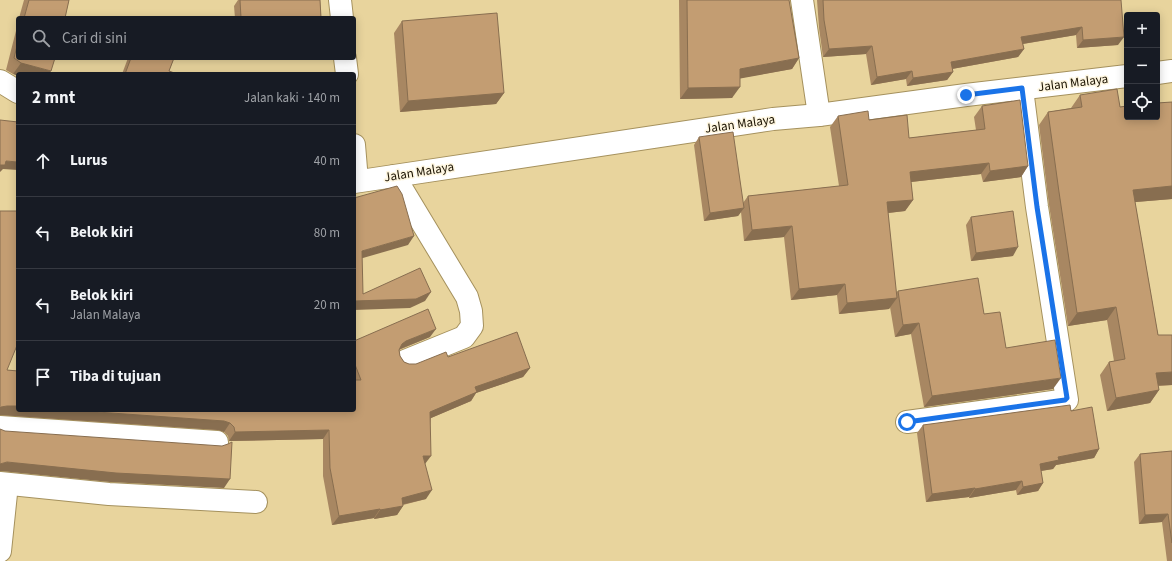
<!DOCTYPE html>
<html lang="id">
<meta charset="utf-8">
<style>
:root{--surface:#171b24;--page:#20242c;--text:#f1f3f6;--muted:#9ea1a6;--line:#363941}
body{margin:0;font-family:"Source Sans 3",sans-serif;background:var(--page);color:var(--text)}
.controls{position:absolute;right:12px;top:12px;display:grid;overflow:hidden;border-radius:4px;box-shadow:0 2px 10px #0003}
.controls button{width:36px;height:36px;display:grid;place-items:center;padding:0;border:0;border-bottom:1px solid var(--line);background:var(--surface);color:var(--text);font:20px sans-serif}
.stop{position:absolute;width:12px;height:12px;margin:-9px;border:3px solid #1a73e8;border-radius:50%;background:#fff}
.stop.end{background:#1a73e8;border-color:#fff;box-shadow:0 1px 4px #0008}
.list{margin:0;padding:0;list-style:none}
h2{display:flex;justify-content:space-between;align-items:center;height:52px;margin:0;padding:0 16px;font-size:17px}
h2 small{font-size:13px;font-weight:400;color:var(--muted)}
.list li{display:grid;grid-template-columns:26px 1fr auto;gap:12px;align-items:center;box-sizing:border-box;height:72px;padding:0 16px;border-top:1px solid var(--line)}
.list b{display:block;font-size:15px;white-space:nowrap}
.list p{margin:0;font-size:13px;white-space:nowrap;color:var(--muted)}
.list em{font-size:13px;font-style:normal;color:var(--muted)}
.icon{flex:none;width:22px;height:22px;fill:none;stroke:currentColor;stroke-width:2;stroke-linecap:round;stroke-linejoin:round}
.map{position:relative;flex:none;width:1172px;height:561px;overflow:hidden}
.search{position:absolute;background:var(--surface);box-shadow:0 2px 10px #0003;left:16px;top:16px;width:340px;height:44px;display:flex;align-items:center;gap:10px;box-sizing:border-box;padding:0 14px;border-radius:4px;color:var(--muted);font-size:15px}
.panel{position:absolute;background:var(--surface);box-shadow:0 2px 10px #0003;left:16px;top:72px;width:340px;height:340px;border-radius:4px}
.map>svg:first-child{display:block}
.lines{fill:none;stroke-linecap:round;stroke-linejoin:round}
.minor-casing{stroke:#a5915d;stroke-width:24}
.minor{stroke:#fff;stroke-width:22}
.wall{fill:#a88762}
.shaded-wall{fill:#886e50}
.building{fill:#c39d72;stroke:#886e50}
.route{stroke:#1a73e8;stroke-width:5}
.labels{text-anchor:middle;dominant-baseline:central;stroke-width:3;stroke-linejoin:round;paint-order:stroke}
.street-label{font-size:13px;fill:#191100;stroke:#fef6e0}
</style>
<div class="map">
<svg width="1172" height="561" viewBox="0 0 1172 561">
<rect width="100%" height="100%" fill="#e8d49d"/>
<g class="lines">
<defs>
<g id="minor">
<polyline points="340,0 342,18"/>
<polyline points="802,0 819,115"/>
<polyline points="345,58 347,74"/>
<polyline points="1157,73 1172,71"/>
<polyline points="0,81 18,92"/>
<polyline points="354,145 357,181"/>
<polyline points="394,176 467,297 471,311 472,326 464,337 405,361"/>
<polyline points="354,182 773,119 819,115 966,95 1127,76"/>
<polyline points="907,422 1067,400 1037,207 1022,89"/>
<polyline points="0,427 217,442"/>
<polyline points="0,483 109,494 256,502"/>
<polyline points="0,551 7,484"/>
</g>
</defs>
<use href="#minor" class="minor-casing"/>
<use href="#minor" class="minor"/>
</g>
<g class="wall">
<polygon points="24,0 69,0 65,18 19,18"/>
<polygon points="238,0 320,0 321,18 235,18 234,6"/>
<polygon points="679,0 789,0 799,58 792,69 740,78 732,98 680,99"/>
<polygon points="817,0 1121,0 1118,45 1077,48 1076,35 1023,44 1024,49 1018,57 952,69 953,72 947,80 907,86 906,79 871,85 866,54 823,57 819,28"/>
<polygon points="402,21 504,93 496,104 400,112 394,33"/>
<polygon points="18,23 18,58 55,58 13,74 6,70"/>
<polygon points="128,58 174,58 169,71 177,74 122,74"/>
<polygon points="1080,95 1120,107 1172,102 1172,199 1135,202 1158,335 1172,385 1158,386 1159,390 1150,403 1107,411 1100,375 1109,362 1114,361 1107,320 1068,326 1049,205 1039,125 1048,112 1071,108"/>
<polygon points="982,106 1028,166 1021,177 983,182 981,174 911,182 913,200 905,211 888,213 896,293 898,291 984,314 1006,348 1053,389 924,407 911,334 895,337 890,307 889,309 839,314 837,295 791,300 784,237 744,241 741,212 738,216 704,221 694,145 699,137 743,203 748,196 839,186 830,127 838,116 869,120 909,138 976,130 974,117"/>
<polygon points="971,217 1013,256 971,261 966,225"/>
<polygon points="430,337 399,350 400,356 404,362 409,364 416,364 448,357 530,368 523,377 476,393 471,401 431,418 425,464 426,499 403,505 403,506 397,515 374,519 374,518 332,525 323,476 323,439 229,441 228,436 224,432 218,430 0,415 7,370 354,410 354,341"/>
<polygon points="1071,411 1099,449 1094,458 1056,465 1053,469 1041,471 1043,483 1038,491 1017,495 1016,490 969,498 969,497 926,502 917,433 923,425"/>
<polygon points="1172,451 1172,561 1167,561 1162,522 1139,524 1134,462 1140,454"/>
</g>
<g class="shaded-wall">
<polygon points="1082,27 1076,35 1016,45 1021,37"/>
<polygon points="1124,37 1118,45 1077,48 1083,40"/>
<polygon points="872,46 866,54 823,57 829,49"/>
<polygon points="1024,49 1018,57 946,70 951,62"/>
<polygon points="799,58 792,69 732,80 740,69"/>
<polygon points="21,63 51,71 49,74 18,74 18,76 13,74"/>
<polygon points="912,71 906,79 871,85 877,77"/>
<polygon points="953,72 947,80 907,86 913,78"/>
<polygon points="740,87 732,98 680,99 688,88"/>
<polygon points="504,93 496,104 400,112 408,101"/>
<polygon points="6,161 18,162 18,170 3,169 0,172 0,165"/>
<polygon points="989,163 981,174 902,183 910,172"/>
<polygon points="1028,166 1021,177 983,182 990,171"/>
<polygon points="1172,186 1172,199 1124,203 1133,190"/>
<polygon points="913,200 905,211 879,214 887,202"/>
<polygon points="744,208 738,216 704,221 710,213"/>
<polygon points="792,226 784,237 744,241 752,230"/>
<polygon points="414,236 408,245 356,260 362,251"/>
<polygon points="1018,247 1013,256 971,261 976,253"/>
<polygon points="845,284 837,295 791,300 799,289"/>
<polygon points="431,292 425,301 410,308 354,310 354,301"/>
<polygon points="897,298 889,309 839,314 847,303"/>
<polygon points="1116,307 1107,320 1068,326 1077,313"/>
<polygon points="919,323 911,334 895,337 903,325"/>
<polygon points="436,329 430,337 400,349 395,353 402,344 406,341"/>
<polygon points="530,368 523,377 476,393 471,401 424,421 430,412 475,387"/>
<polygon points="1172,372 1172,385 1147,386 1156,373"/>
<polygon points="1061,378 1053,389 924,407 932,396"/>
<polygon points="1159,390 1150,403 1107,411 1116,398"/>
<polygon points="7,406 18,406 18,410 69,410 224,421 230,423 224,432 218,430 0,415 0,408 1,407"/>
<polygon points="329,430 323,439 229,441 235,432"/>
<polygon points="1099,449 1094,458 1056,465 1053,469 1034,472 1040,464 1058,457"/>
<polygon points="423,456 431,456 425,464"/>
<polygon points="7,462 230,479 224,488 110,482 1,471 0,471 0,464"/>
<polygon points="1022,481 1016,490 969,498 975,489"/>
<polygon points="1043,483 1038,491 1017,495 1023,487"/>
<polygon points="975,488 969,497 926,502 932,494"/>
<polygon points="432,490 426,499 396,506 402,498"/>
<polygon points="403,506 397,515 374,519 380,510"/>
<polygon points="380,509 374,518 332,525 339,516"/>
<polygon points="1168,514 1162,522 1139,524 1145,515"/>
</g>
<g class="building">
<polygon points="29,0 69,0 65,18 24,18"/>
<polygon points="240,0 320,0 321,18 241,18"/>
<polygon points="687,0 789,0 799,58 740,69 740,87 688,88"/>
<polygon points="823,0 1121,0 1124,37 1083,40 1082,27 1021,37 1024,49 951,62 953,72 913,78 912,71 877,77 872,46 829,49 824,20"/>
<polygon points="497,13 504,93 408,101 402,21"/>
<polygon points="18,42 18,58 55,58 51,71 21,63 14,58"/>
<polygon points="131,58 174,58 169,71 177,74 125,74"/>
<polygon points="1117,89 1120,107 1127,106 1127,117 1157,117 1157,103 1172,102 1172,186 1133,190 1158,335 1172,335 1172,372 1156,373 1159,390 1116,398 1109,362 1125,359 1116,307 1077,313 1059,192 1048,112 1082,107 1080,95"/>
<polygon points="1020,100 1028,166 990,171 989,163 910,172 913,200 887,202 897,298 847,303 845,284 799,289 792,226 752,230 748,196 848,185 838,116 868,111 869,120 907,115 909,138 985,129 982,106"/>
<polygon points="0,120 18,122 18,162 6,161 5,165 0,165"/>
<polygon points="733,132 744,208 710,213 699,137"/>
<polygon points="397,186 402,194 414,236 362,251 363,294 420,268 431,292 416,299 354,301 354,198"/>
<polygon points="0,211 18,211 18,343 7,370 18,371 18,406 7,406 1,407 0,408"/>
<polygon points="1013,211 1018,247 976,253 971,217"/>
<polygon points="978,278 984,314 1000,312 1006,348 1055,340 1061,378 932,396 919,323 903,325 898,291"/>
<polygon points="428,309 436,329 406,341 402,344 399,350 400,356 404,362 409,364 416,364 446,352 448,357 517,332 530,368 475,387 477,392 430,412 431,456 423,456 432,490 402,498 403,506 380,510 380,509 339,516 330,468 329,430 235,432 234,427 230,423 224,421 69,410 354,410 354,380 361,380 354,362 354,341"/>
<polygon points="1070,405 1071,411 1092,407 1099,449 1058,457 1059,460 1040,464 1043,483 1023,487 1022,481 975,489 975,488 932,494 923,425"/>
<polygon points="0,429 5,431 222,446 228,444 232,442 230,479 116,473 7,462 0,464"/>
<polygon points="1172,451 1172,543 1168,514 1145,515 1140,454"/>
</g>
<g class="lines">
<polyline class="route" points="907,422 1065,400 1067,398 1037,207 1022,88 966,95"/>
</g>
<g class="labels">
<g class="street-label">
<text transform="translate(1073 83) rotate(-7)">Jalan Malaya</text>
<text transform="translate(740 124) rotate(-8)">Jalan Malaya</text>
<text transform="translate(419 172) rotate(-9)">Jalan Malaya</text>
</g>
</g>
</svg>
<div class="controls">
<button>+</button>
<button>−</button>
<button><svg class="icon" aria-label="locate" viewBox="0 0 24 24"><circle cx="12" cy="12" r="6"/><path d="M12 2v4M12 18v4M2 12h4M18 12h4"/></svg></button>
</div>
<div class="stop" style="left:907px;top:422px"></div>
<div class="stop end" style="left:966px;top:95px"></div>
<div class="search"><svg class="icon" aria-label="search" viewBox="0 0 24 24"><circle cx="10" cy="10" r="6"/><path d="M15 15l6 6"/></svg>Cari di sini</div>
<section class="panel">
<h2>2 mnt<small>Jalan kaki · 140 m</small></h2>
<ul class="list">
<li><svg class="icon" aria-label="ahead" viewBox="0 0 24 24"><path d="M12 20V5M6 11l6-6 6 6"/></svg><div><b>Lurus</b></div><em>40 m</em></li>
<li><svg class="icon" aria-label="left" viewBox="0 0 24 24"><path d="M17 20v-9H6M10 6l-5 5 5 5"/></svg><div><b>Belok kiri</b></div><em>80 m</em></li>
<li><svg class="icon" aria-label="left" viewBox="0 0 24 24"><path d="M17 20v-9H6M10 6l-5 5 5 5"/></svg><div><b>Belok kiri</b><p>Jalan Malaya</p></div><em>20 m</em></li>
<li><svg class="icon" aria-label="arrive" viewBox="0 0 24 24"><path d="M6 21V4h12l-3 4 3 4H6"/></svg><div><b>Tiba di tujuan</b></div></li>
</ul>
</section>
</div>
